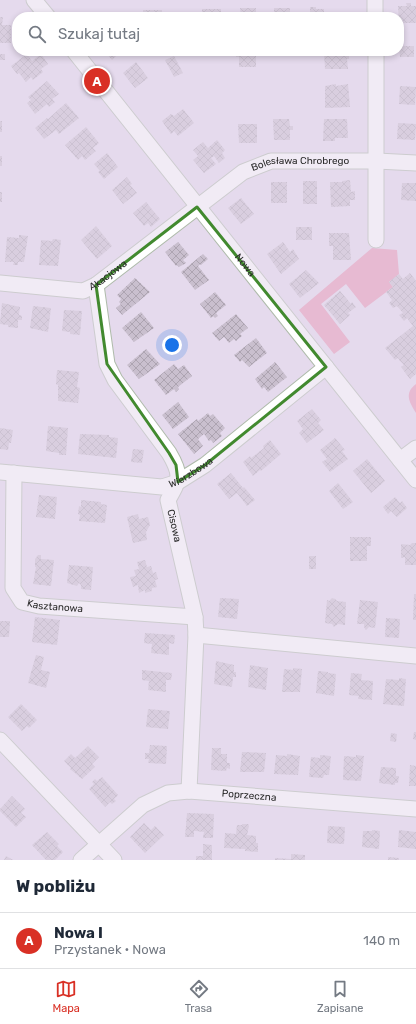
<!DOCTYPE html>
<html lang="pl">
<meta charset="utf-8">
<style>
:root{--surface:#fff;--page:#f6f6f7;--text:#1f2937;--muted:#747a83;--line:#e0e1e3;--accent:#d93025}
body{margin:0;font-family:Rubik,sans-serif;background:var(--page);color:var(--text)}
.you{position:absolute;left:172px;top:345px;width:14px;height:14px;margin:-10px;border:3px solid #fff;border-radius:50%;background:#1a73e8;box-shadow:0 0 0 6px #1a73e833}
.badge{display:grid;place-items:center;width:26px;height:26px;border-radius:50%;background:var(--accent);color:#fff;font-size:13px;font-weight:700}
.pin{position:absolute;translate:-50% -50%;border:2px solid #fff;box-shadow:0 1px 4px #0006}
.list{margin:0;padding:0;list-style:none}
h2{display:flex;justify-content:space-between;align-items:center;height:52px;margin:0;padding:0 16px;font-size:17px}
h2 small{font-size:13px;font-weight:400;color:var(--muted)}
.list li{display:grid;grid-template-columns:26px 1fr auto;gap:12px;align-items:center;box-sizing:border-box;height:56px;padding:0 16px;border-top:1px solid var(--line)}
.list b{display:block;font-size:15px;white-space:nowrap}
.list p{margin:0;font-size:13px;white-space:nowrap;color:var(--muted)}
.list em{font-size:13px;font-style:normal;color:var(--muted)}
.icon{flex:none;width:22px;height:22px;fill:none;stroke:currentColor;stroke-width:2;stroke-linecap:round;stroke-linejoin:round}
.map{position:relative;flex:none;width:416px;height:860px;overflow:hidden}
.search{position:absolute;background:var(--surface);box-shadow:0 2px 6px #0003;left:12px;right:12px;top:12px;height:44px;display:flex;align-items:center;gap:10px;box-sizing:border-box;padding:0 14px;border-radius:16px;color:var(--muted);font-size:15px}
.sheet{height:108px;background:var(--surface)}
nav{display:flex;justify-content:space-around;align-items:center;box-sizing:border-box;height:56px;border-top:1px solid var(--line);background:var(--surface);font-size:11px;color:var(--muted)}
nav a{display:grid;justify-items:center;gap:2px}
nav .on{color:var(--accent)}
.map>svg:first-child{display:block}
.grass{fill:#e892b1}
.building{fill:url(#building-cross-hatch)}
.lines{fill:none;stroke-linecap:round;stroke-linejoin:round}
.minor-casing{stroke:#afbbab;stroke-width:17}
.minor{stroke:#fff;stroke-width:15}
.marked{fill:none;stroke:#428a2f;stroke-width:3;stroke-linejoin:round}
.labels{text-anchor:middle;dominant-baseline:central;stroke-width:3;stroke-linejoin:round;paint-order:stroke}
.street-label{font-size:10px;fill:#2a2a2a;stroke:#fff}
</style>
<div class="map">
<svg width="416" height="860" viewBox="0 0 416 860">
<defs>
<pattern id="building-cross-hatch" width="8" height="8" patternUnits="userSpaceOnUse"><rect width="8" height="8" fill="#c9bfce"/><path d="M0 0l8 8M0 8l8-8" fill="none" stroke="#ada4b1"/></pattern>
</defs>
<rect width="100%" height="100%" fill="#e5daed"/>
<g class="grass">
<polygon points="372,248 397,250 399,274 389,282 393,287 365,308 346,284 321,304 350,342 334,354 299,310"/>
<path d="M416,384V413C409,402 404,393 416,384Z"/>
</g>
<g class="building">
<polygon points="406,3 411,3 411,6 416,6 416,23 399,23 398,6 407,6"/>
<polygon points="310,7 316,7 316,9 324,9 324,17 308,17 308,12 310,12"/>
<polygon points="240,8 256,8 256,17 241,17"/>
<rect x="274" y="8" width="16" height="9"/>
<rect x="202" y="9" width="19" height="8"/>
<rect x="143" y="10" width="19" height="7"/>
<polygon points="0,17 3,17 2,25 11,25 11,43 0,43"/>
<polygon points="399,46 414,46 414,57 400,57"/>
<polygon points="107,51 121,51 112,60 107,54 108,53"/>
<rect x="204" y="51" width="24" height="3"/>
<polygon points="236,51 256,51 256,67 239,67 239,57 236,57"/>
<rect x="298" y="51" width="12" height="5"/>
<polygon points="324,51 349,51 349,59 347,59 348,69 325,69"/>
<rect x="0" y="54" width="5" height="6"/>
<polygon points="27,54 32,61 41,54 48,64 41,69 43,72 33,80 31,77 26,82 19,73 17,74 11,66"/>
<polygon points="174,56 183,73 174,77 165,60"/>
<polygon points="136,62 148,78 135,88 123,73"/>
<polygon points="47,81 59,94 52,99 55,102 49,107 47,104 35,114 27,103 31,100 28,97"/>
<polygon points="336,84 336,86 348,84 350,107 325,108 325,86"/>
<polygon points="400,86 416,87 415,105 399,104"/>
<polygon points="66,103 79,118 59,134 56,130 44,139 35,128 47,118 48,119"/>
<polygon points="183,109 194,123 178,136 174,131 171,134 162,121 171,114 174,116"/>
<polygon points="273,119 289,119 290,126 293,126 293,130 290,130 290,140 274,140"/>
<polygon points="324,119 347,119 348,138 335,138 335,141 323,141"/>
<rect x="0" y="121" width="2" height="11"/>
<polygon points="398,123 416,124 415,140 397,139"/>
<polygon points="238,124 257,124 257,143 239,143"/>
<polygon points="86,127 99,143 93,148 96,151 85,160 82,156 78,160 65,145"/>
<polygon points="217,140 225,150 222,153 225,158 219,163 214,156 211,158 216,164 204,173 193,160 198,156 193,150 203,142 208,148"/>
<polygon points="107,153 118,167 104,179 98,172 100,171 94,164"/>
<rect x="0" y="156" width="2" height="10"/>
<polygon points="127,177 132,184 130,185 137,193 123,204 112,190"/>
<polygon points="350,180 351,192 355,191 355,200 350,200 350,206 331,207 330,182 342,182 342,181"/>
<rect x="303" y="181" width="14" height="23"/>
<rect x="271" y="182" width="16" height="21"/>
<polygon points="402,183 416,183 416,201 401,200"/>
<rect x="0" y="192" width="2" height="10"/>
<polygon points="241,198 254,214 241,224 228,208"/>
<polygon points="146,202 160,219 151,227 148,223 144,226 133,213"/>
<polygon points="96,226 112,246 97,259 81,240"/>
<rect x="296" y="227" width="16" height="13"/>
<polygon points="329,233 349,233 351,260 333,260 333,246 329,246"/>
<polygon points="19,235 28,236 24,262 18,262 18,265 13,265 14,262 5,262 7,237 19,238"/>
<polygon points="53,239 61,240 58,266 39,265 41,240 52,241"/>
<polygon points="178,242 189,255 183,260 186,263 179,267 177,265 176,266 165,252"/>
<polygon points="283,242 290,252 293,249 299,259 281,274 267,254"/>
<polygon points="203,254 208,259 201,265 200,264 198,266 209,280 195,290 181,272"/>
<polygon points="306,270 319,283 300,298 289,284"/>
<polygon points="410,273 416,281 416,374 410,379 401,367 404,365 400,361 398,358 395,360 385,348 413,326 407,318 404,321 399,315 403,313 397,306 393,308 389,303 392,300 386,292 393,287 389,282 399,274 403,279"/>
<polygon points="135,278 150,292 122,315 116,308 121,304 119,302 121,299 117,295"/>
<polygon points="340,291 351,304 352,302 356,307 348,313 350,315 340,324 324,305"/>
<polygon points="215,292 226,305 216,313 218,316 215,318 213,316 211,318 200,304"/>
<polygon points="2,303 20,307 19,315 22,316 22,320 18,320 18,328 8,327 8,325 0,324"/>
<polygon points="33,306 51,308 48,332 30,328"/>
<polygon points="64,310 82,311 80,335 70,334 70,332 62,331"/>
<polygon points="141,312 154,328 134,342 122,328"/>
<polygon points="236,314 248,328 240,334 242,336 236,341 234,339 229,343 224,337 219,341 212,333"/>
<polygon points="256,338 267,353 249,367 242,360 240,362 234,355"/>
<polygon points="146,349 160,364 139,379 127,365"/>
<polygon points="275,362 287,377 268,392 264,387 262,389 255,379"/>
<polygon points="174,364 178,369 184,365 192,376 178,387 179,389 176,392 174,389 166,395 154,380"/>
<polygon points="57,370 79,372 77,387 80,388 78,403 58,401 58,385 56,384"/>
<polygon points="178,402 189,417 173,429 162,415"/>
<polygon points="312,409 321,420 318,423 324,430 307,443 299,433 303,429 297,421"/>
<polygon points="208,413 210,416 213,414 225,428 220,433 222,436 213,443 211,440 209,441 204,434 198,439 203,446 194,454 178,434 197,419 198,421"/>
<polygon points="48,426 68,428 66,455 59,455 59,453 46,451"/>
<polygon points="0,428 13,430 11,443 9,443 8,450 0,449"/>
<polygon points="80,434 109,435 109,437 118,438 116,458 78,454"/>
<polygon points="335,438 345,450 342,451 348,459 330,472 322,462 327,459 320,450"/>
<polygon points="270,440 281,454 261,471 260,470 253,476 243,462 250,456 251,458 264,448 263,446"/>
<polygon points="133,449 144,450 142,463 131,462"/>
<polygon points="367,459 385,481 371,493 353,471"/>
<polygon points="231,473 243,488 244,487 255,500 247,506 237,493 229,499 217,484"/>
<polygon points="338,483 353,502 343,509 329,491"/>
<polygon points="39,495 57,497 55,519 36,517"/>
<polygon points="395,497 400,503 402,501 407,508 397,517 391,511 388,514 383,507"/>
<polygon points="81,500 101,502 101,504 107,505 105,523 79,521 80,515 78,514 79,506 81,507"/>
<polygon points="138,514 139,519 148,517 150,525 146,532 147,540 133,543 127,517"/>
<polygon points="350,537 371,537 371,546 367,546 367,561 350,561"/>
<polygon points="412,543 416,543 416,565 405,565 405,557 401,558 401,544 410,545"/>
<polygon points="38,555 41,555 41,559 54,560 51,586 33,584 36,567 35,567 35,559"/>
<rect x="309" y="556" width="7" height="13"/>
<polygon points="145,560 147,567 151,566 153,573 156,572 158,579 155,580 157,587 152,588 152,591 145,593 145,590 139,593 138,585 133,587 130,577 136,576 134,570 139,569 137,562"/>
<polygon points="69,565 93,567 91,590 81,589 81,585 79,583 77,586 67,583"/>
<polygon points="414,594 416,594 416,620 413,620"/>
<polygon points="220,598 239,599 237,619 218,617"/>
<polygon points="332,598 335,599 337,601 346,602 345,625 338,624 334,627 332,624 325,623 327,600 329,601"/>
<polygon points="360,600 378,602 375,628 369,627 366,630 364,627 364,624 357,624"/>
<polygon points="35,617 60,620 57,645 32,642"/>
<polygon points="386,618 400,619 399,638 385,637"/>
<polygon points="0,621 10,621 9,637 0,637"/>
<polygon points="145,633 175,635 174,644 169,643 169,655 151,653 152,644 144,643"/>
<polygon points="36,655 44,657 41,670 50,672 46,688 28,683"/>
<polygon points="216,661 234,665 234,672 236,672 236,677 233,677 232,687 214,684"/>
<polygon points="250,665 268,668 266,690 248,687"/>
<polygon points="293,668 302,669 300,692 282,692 284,669 293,670"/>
<polygon points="142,670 172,673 171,680 166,680 166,692 148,690 149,681 142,680"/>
<polygon points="318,671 328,672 328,673 336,674 334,696 316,693"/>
<polygon points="351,673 362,674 361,680 373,681 372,700 358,699 359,696 349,695"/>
<polygon points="399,678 406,679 404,706 383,704 386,679 399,680"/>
<polygon points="21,704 37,720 29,728 27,726 22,731 8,717"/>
<polygon points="148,709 170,711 168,729 146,727"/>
<polygon points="414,732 416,732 416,740 413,739"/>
<polygon points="391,733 397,734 396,742 390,741"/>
<polygon points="150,745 167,746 166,764 148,763 149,759 145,759 145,753 149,753"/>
<polygon points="88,746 99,757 92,764 95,767 82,779 70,769 71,768 64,761 71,754 75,758"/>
<polygon points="212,748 221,748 221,754 227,754 227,763 230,763 230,769 227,768 226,771 211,770"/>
<polygon points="242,752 266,753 264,772 240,772"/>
<polygon points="287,754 300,756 298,775 274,774 276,755 287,756"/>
<polygon points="320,755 331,756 329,775 324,775 323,778 309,777 311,757 320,758"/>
<polygon points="356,755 364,756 361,781 343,780 344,756 356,757"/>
<polygon points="410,765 416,766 416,786 409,786"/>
<polygon points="381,767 396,768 396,776 399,776 398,783 395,783 395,785 379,783"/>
<polygon points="102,777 118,795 114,799 116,801 112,804 110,802 105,807 89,789 94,784 92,782 95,779 97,781"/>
<polygon points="12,796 25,809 21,813 26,817 16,827 0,811 0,809"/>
<polygon points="187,813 214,814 213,838 203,838 204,832 196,831 194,831 194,837 185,837"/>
<polygon points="144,823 151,830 155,826 164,835 145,853 130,837"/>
<polygon points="242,824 248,824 249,826 247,835 256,836 256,843 258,843 258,852 245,851 245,849 224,848 225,833 236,834 237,825 242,825"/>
<polygon points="328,826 345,827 344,844 327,843"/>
<polygon points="372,830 380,831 379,849 362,847 363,831 372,831"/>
<polygon points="399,830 416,832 416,849 398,847"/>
<polygon points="47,832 59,844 57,846 63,852 55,860 46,860 32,845"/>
<polygon points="203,844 212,845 212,860 196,860 196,856 203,856"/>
<polygon points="291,854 305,855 305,860 275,860 275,858 291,859"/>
<polygon points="6,856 13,860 4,860"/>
<polygon points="388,857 399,858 399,860 388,860"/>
</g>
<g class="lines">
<defs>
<g id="minor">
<polyline points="34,0 48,17"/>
<polyline points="375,0 375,17"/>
<path id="s1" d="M74,51L416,480"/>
<polyline points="376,51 376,240"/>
<path id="s2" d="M0,283L83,291L96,285L243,172L271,161H377L416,163"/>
<path id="s3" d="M96,285L107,364L115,380L169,453C182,475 180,479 168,500L195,617L196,635L189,791"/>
<polyline points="400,460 416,448"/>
<path id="s4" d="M0,472L162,487L178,482L205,465L326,367"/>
<path id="s5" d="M14,473L13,588L22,602L39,606L195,617"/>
<polyline points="196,635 416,656"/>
<polyline points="0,740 114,860"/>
<path id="s6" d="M81,860L143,805L168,793L189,791L416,809"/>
</g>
</defs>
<use href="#minor" class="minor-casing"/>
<use href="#minor" class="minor"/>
</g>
<path d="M0 0H416V860H0ZM197,207L326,367L205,465L178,482L176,465L169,453L107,364L96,285Z" fill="#e5daed" fill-opacity=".55" fill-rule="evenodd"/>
<path class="marked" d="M197,207L326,367L205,465L178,482L176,465L169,453L107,364L96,285Z"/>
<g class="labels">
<g class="street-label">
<text stroke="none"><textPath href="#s2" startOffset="342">Bolesława Chrobrego</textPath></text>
<text stroke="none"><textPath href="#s1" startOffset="274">Nowa</textPath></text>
<text stroke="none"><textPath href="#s2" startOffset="113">Akacjowa</textPath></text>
<text stroke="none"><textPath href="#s4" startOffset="195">Wierzbowa</textPath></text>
<text stroke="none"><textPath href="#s3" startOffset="266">Cisowa</textPath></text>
<text stroke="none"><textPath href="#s5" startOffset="165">Kasztanowa</textPath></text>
<text stroke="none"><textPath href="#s6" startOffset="192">Poprzeczna</textPath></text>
</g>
</g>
</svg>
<div class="you"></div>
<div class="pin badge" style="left:97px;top:81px">A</div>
<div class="search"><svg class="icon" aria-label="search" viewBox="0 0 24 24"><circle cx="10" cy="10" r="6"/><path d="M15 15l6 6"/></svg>Szukaj tutaj</div>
</div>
<section class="sheet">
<h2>W pobliżu<small></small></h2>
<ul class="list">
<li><span class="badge">A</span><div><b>Nowa I</b><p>Przystanek · Nowa</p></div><em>140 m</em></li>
</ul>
</section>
<nav>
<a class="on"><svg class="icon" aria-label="map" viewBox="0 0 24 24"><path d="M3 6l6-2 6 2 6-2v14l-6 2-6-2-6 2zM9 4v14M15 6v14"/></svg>Mapa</a>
<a><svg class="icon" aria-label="directions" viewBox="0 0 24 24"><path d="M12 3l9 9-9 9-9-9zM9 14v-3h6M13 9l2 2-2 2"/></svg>Trasa</a>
<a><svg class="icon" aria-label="saved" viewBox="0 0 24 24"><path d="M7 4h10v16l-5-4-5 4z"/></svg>Zapisane</a>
</nav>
